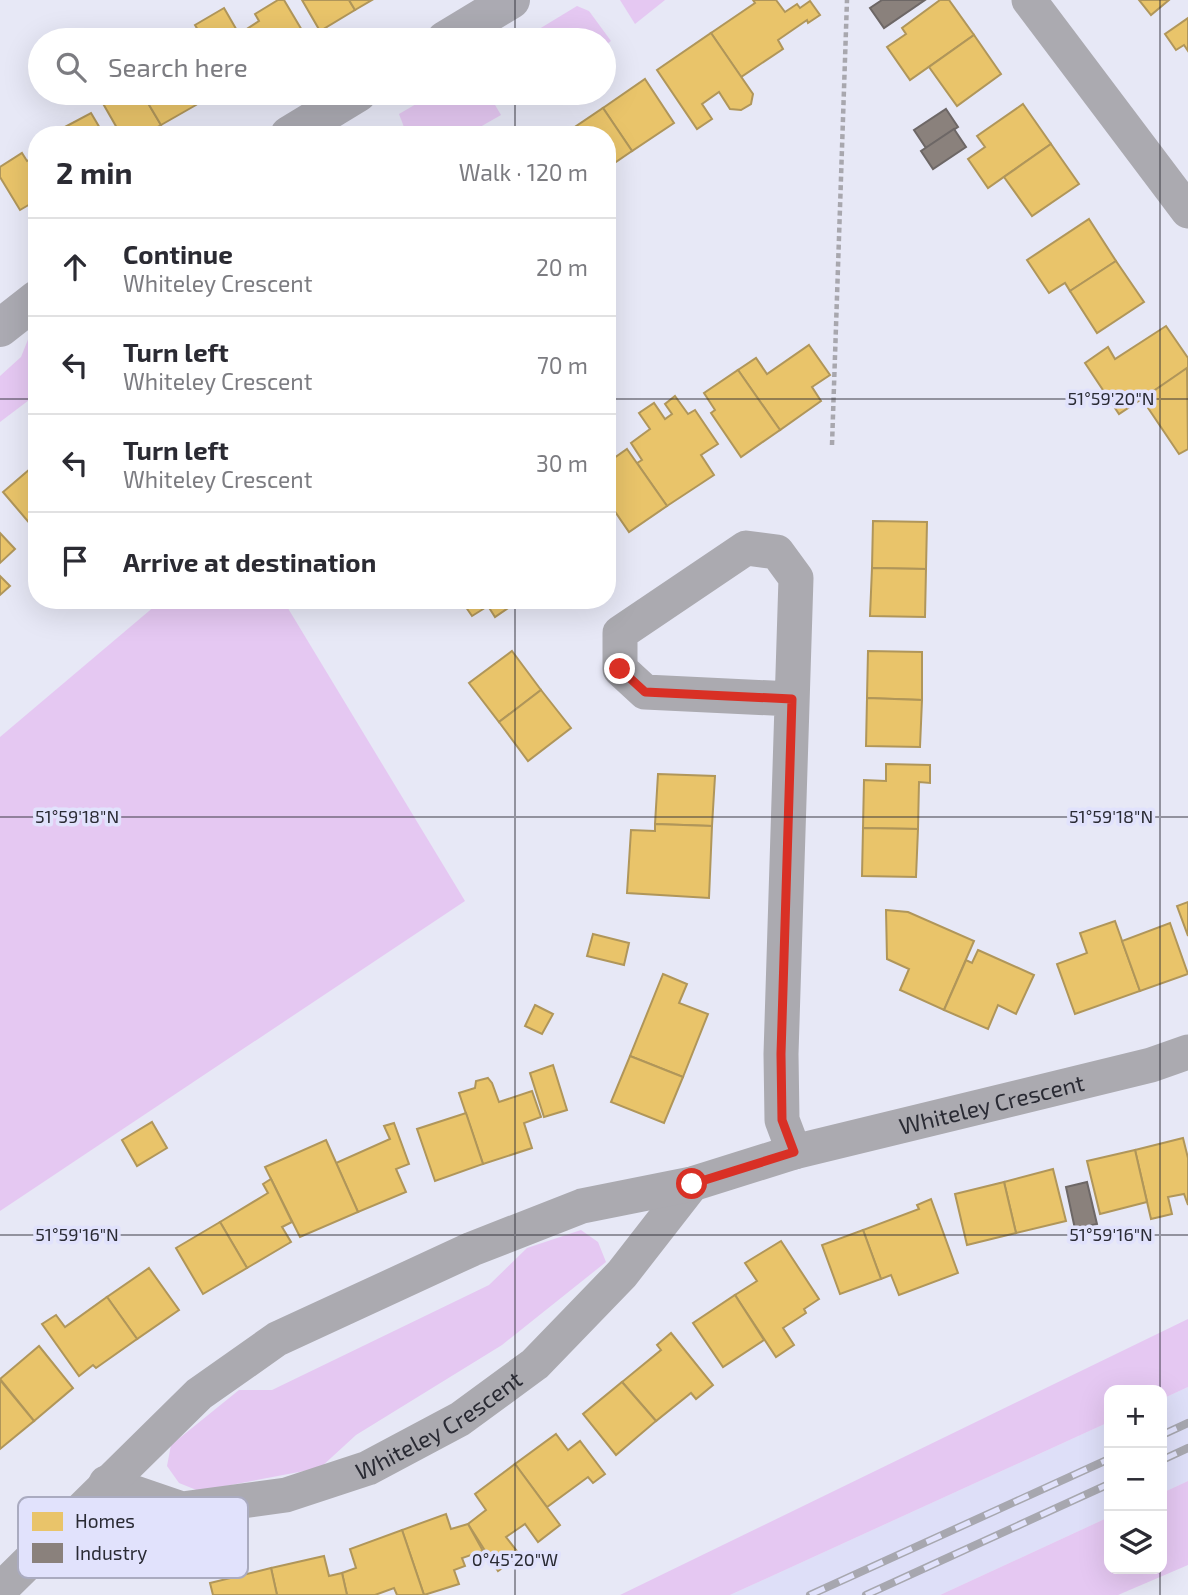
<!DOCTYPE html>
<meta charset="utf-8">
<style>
:root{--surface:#fff;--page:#f7f7f7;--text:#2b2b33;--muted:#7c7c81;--line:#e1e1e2}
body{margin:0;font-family:"Exo 2",sans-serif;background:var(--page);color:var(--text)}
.controls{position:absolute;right:21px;bottom:21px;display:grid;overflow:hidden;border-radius:14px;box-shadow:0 7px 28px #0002}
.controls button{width:63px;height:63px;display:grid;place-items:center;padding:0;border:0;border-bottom:2px solid var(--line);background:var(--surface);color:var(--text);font:35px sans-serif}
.stop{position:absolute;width:21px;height:21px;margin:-16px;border:5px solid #d93025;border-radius:50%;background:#fff}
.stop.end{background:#d93025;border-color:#fff;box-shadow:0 2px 7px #0008}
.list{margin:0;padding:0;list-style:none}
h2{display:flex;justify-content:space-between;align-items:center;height:91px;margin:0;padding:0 28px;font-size:30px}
h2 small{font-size:23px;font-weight:400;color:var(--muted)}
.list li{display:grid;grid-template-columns:46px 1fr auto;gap:21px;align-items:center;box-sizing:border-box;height:98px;padding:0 28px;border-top:2px solid var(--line)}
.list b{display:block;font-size:26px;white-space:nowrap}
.list p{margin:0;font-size:23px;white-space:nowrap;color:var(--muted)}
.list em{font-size:23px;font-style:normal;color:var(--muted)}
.icon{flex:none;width:38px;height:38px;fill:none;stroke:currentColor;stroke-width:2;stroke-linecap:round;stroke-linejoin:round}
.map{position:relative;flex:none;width:1188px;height:1595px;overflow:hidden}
.search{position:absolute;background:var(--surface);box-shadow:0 7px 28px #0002;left:28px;top:28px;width:588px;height:77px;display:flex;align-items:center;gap:18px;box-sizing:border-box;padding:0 24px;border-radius:38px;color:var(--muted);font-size:26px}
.panel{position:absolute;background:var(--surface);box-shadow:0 7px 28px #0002;left:28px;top:126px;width:588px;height:483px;border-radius:28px}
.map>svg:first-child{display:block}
.built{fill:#dedff8}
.green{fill:#e5c8f2}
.homes{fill:#e9c46a;stroke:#b0965a;stroke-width:2}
.industry{fill:#8a817c;stroke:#6d6766;stroke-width:2}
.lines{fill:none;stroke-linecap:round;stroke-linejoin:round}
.path{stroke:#a8a7ae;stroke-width:4.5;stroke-dasharray:5 3.5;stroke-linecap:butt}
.street{stroke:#abaab0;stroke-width:35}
.secondary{stroke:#abaab2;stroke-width:38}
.rail-casing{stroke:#a7a7af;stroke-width:8}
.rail{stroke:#e1e2fc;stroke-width:5;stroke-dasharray:16;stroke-linecap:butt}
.route{stroke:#d93025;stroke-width:9}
.ticks{fill:none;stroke:#2a2b34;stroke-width:2;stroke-opacity:0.45}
.labels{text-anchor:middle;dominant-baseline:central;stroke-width:7;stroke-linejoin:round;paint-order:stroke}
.street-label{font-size:23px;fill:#2a2b34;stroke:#e1e2fc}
.key{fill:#e1e2fc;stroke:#aaabc0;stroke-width:2}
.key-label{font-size:19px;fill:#2a2b34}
.ticks-label{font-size:18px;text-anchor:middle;fill:#2a2b34;stroke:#e1e2fc;stroke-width:7;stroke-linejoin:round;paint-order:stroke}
</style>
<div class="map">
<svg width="1188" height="1595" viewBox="0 0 1188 1595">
<rect width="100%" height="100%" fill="#e7e8f6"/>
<g class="built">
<polygon points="1188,1387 1188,1481 1162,1493 1162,1399"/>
<polygon points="1109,1422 1109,1517 940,1595 730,1595"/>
</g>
<g class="green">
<polygon points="620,0 665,0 635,24"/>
<polygon points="577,6 589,11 611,41 604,46 604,40 521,40"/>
<polygon points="435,93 488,93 501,115 466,135 407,135 399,114"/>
<polygon points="37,328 37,394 0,422 0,376 21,357 31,332"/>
<polygon points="162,600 283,600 465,901 0,1211 0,737"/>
<polygon points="581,1230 598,1242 606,1262 502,1345 356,1435 320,1468 199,1491 179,1483 167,1466 171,1445 239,1390 272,1390 489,1285 527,1248"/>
<polygon points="1188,1319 1188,1387 1162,1399 1162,1390 1109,1390 1109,1422 730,1595 620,1595"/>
<polygon points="1188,1481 1188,1565 1118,1595 940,1595 1109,1517 1109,1569 1162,1569 1162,1493"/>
</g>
<g class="homes">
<polygon points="278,0 284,0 306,37 302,40 243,40 239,34 259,21 255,14"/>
<polygon points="302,0 349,0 355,10 320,31"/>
<polygon points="349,0 372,0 355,10"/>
<polygon points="753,0 776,0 785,12 797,4 800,8 810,1 820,15 808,23 807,20 778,40 783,49 741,77 711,33 755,3"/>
<polygon points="940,0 949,0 974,35 910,80 887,47 906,34 902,28"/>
<polygon points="1139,0 1169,0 1151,15"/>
<polygon points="224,8 239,34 243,40 204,40 195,25"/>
<polygon points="1188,18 1188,51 1184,45 1176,50 1165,34"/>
<polygon points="711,33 753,94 751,104 741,110 730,109 719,92 702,104 712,119 697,129 657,70"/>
<polygon points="974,35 1001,74 957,106 929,67"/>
<polygon points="645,79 674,123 632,151 603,108"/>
<polygon points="106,93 142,93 161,125 143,135 121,135 101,100 108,96"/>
<polygon points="142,93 189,93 196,105 161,125"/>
<polygon points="1023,104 1051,144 988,188 968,159 985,147 977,136"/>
<polygon points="603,108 632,151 607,168 607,135 563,135"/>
<polygon points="91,113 104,135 67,135 63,128"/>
<polygon points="1051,144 1079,184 1032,216 1004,177"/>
<polygon points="22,153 27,161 37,155 37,200 20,210 0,177 0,167"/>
<polygon points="1089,219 1116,261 1070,291 1065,283 1049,293 1027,260"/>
<polygon points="1116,261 1144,302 1097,333 1070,291"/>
<polygon points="1166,326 1188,358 1188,368 1119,414 1085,363 1108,347 1115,359"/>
<polygon points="809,345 830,375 812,387 821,401 780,430 738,370 756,358 767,374"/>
<polygon points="1187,368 1188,449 1179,454 1142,399"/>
<polygon points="738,370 780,430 741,457 711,413 715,410 704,393"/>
<polygon points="675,396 688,414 695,410 718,444 701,455 714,475 667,506 637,463 642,460 631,443 650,429 639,413 654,403 665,419 672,414 665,404"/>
<polygon points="627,449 667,506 629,532 607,500 607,483 610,481 607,476 607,463"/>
<polygon points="37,463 37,532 3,492"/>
<polygon points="873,521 927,522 926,569 872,568"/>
<polygon points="0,533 15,549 0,563"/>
<polygon points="872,568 926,569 925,617 870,616"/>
<polygon points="0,576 10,586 0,595"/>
<polygon points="461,600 511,600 514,604 495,617 488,606 472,616"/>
<polygon points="512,651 541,690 499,722 469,683"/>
<polygon points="868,651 922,652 922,700 867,698"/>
<polygon points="541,690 571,728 528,761 499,722"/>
<polygon points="867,698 922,700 920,747 866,746"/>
<polygon points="886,764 930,765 930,783 919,782 918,829 863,828 864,780 886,781"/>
<polygon points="658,774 715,776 712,826 655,824"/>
<polygon points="655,824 712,826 709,898 627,893 631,830 655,831"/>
<polygon points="863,828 918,829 916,877 862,876"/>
<polygon points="1188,902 1188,936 1177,906"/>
<polygon points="886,910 908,912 974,941 944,1010 900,990 909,969 887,959"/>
<polygon points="1115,921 1140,991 1075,1014 1057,964 1087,953 1080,933"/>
<polygon points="1170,923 1188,974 1140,991 1122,941"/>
<polygon points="593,934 629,943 624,965 587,956"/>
<polygon points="978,950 1034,975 1016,1014 998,1005 988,1029 944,1010 966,960 972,963"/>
<polygon points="663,974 687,984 679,1003 708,1014 683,1077 630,1056"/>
<polygon points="535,1005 553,1014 542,1034 525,1026"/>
<polygon points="630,1056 683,1077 664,1123 611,1102"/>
<polygon points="553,1065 567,1110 544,1117 530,1073"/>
<polygon points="488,1078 492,1083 499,1102 532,1091 541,1117 524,1123 532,1148 483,1164 459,1093 475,1088 476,1081"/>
<polygon points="466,1113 483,1164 435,1181 417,1129"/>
<polygon points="152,1122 167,1148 137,1166 122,1140"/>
<polygon points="394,1123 409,1164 396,1169 406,1192 358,1212 336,1163 390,1139 384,1126"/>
<polygon points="1183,1138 1188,1158 1188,1205 1184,1194 1168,1197 1172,1214 1151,1219 1135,1150"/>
<polygon points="326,1140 358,1212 300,1237 265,1167"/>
<polygon points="1135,1150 1147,1202 1100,1214 1087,1161"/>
<polygon points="1053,1169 1066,1221 1016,1233 1004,1182"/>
<polygon points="271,1179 292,1222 282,1227 291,1242 247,1268 220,1222 268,1193 263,1184"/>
<polygon points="1004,1182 1016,1233 967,1245 955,1194"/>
<polygon points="931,1199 958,1273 899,1295 891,1275 881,1279 863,1230 919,1209 917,1205"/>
<polygon points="220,1222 247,1268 203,1294 176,1248"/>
<polygon points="863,1230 881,1279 840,1294 822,1245"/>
<polygon points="781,1241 819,1299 804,1309 806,1313 783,1328 794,1345 776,1357 735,1295 757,1281 745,1263"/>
<polygon points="149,1268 179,1310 137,1339 107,1297"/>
<polygon points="735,1295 764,1340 723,1367 693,1323"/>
<polygon points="107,1297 137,1339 96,1368 93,1365 79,1376 42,1324 56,1315 65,1327"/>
<polygon points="671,1333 713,1385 696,1399 691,1393 656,1421 622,1382 661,1350 657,1345"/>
<polygon points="39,1346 73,1388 34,1421 0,1379"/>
<polygon points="0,1380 34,1421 0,1449"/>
<polygon points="622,1382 656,1421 616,1455 583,1414"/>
<polygon points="556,1434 568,1450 580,1441 605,1474 593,1483 588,1477 547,1507 515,1464"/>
<polygon points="515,1464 560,1525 538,1542 525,1524 506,1537 520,1555 498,1571 468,1524 486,1510 475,1494"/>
<polygon points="446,1514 451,1529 468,1524 483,1551 462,1558 465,1566 454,1570 459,1584 424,1595 402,1530"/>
<polygon points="402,1530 424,1595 397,1595 394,1588 375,1595 347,1595 342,1573 356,1568 350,1549"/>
<polygon points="324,1556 329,1576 342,1573 347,1595 277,1595 271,1568"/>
<polygon points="271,1568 277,1595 213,1595 210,1583"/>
</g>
<g class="industry">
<polygon points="882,0 925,0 884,28 870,8"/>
<polygon points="946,109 958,127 926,148 914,130"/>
<polygon points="954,129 966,147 933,169 921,151"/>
<polygon points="1087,1182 1097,1224 1075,1229 1066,1187"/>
</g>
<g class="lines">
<polyline class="path" points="832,445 847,0"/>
<g class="street">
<polyline points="1029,0 1188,211"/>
<polyline points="792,699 645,692 620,669 620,633 746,548 777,552 796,578 781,1054 782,1120 794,1152"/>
<path id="s1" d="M106,1483L182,1509L286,1495L368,1468L460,1419L535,1364L622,1274L692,1184"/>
<path id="s2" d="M0,1590L199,1394L277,1339L472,1249L582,1206L692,1184L794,1152L1151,1065L1188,1052"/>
</g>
<g class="secondary">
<polyline points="445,40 511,0"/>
<polyline points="289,135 358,93"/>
<polyline points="0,328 37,299"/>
</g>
<defs>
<g id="rail">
<polyline points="1162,1435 1188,1423"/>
<polyline points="1162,1460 1188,1448"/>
<polyline points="810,1595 1109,1459"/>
<polyline points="866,1595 1109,1484"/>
</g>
</defs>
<use href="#rail" class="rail-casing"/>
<use href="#rail" class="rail"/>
</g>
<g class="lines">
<polyline class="route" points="620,669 645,692 792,699 781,1054 782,1120 794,1152 692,1184"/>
</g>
<path class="ticks" d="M515,0V40M1160,0V1390M515,93V135M0,399H37M607,399H1188M515,600V1595M0,817H1188M0,1235H1188M1160,1569V1595"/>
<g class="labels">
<g class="street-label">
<text stroke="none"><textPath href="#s2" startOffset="1130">Whiteley Crescent</textPath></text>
<text stroke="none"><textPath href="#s1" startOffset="354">Whiteley Crescent</textPath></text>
</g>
</g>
<rect x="18" y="1497" width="230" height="81" rx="10" class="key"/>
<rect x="32" y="1512" width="31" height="19" fill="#e9c46a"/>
<rect x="32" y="1543" width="31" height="20" fill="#8a817c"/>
<g class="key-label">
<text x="75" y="1528">Homes</text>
<text x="75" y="1560">Industry</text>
</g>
<g class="ticks-label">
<text x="1111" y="405">51°59'20"N</text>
<text x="77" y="823">51°59'18"N</text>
<text x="1111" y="823">51°59'18"N</text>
<text x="77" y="1241">51°59'16"N</text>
<text x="1111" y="1241">51°59'16"N</text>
<text x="515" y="1566">0°45'20"W</text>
</g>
</svg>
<div class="controls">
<button>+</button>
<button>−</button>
<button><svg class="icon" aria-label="layers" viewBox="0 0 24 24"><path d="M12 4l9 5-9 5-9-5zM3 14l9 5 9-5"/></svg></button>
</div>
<div class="stop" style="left:692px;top:1184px"></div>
<div class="stop end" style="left:620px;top:669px"></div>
<div class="search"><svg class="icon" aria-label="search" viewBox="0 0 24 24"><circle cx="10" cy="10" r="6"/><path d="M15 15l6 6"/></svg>Search here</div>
<section class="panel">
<h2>2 min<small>Walk · 120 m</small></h2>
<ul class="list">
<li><svg class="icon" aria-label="ahead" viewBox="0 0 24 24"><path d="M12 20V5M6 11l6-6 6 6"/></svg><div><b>Continue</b><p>Whiteley Crescent</p></div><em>20 m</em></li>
<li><svg class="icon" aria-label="left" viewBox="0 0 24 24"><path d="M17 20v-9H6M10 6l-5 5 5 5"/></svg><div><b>Turn left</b><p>Whiteley Crescent</p></div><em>70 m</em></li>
<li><svg class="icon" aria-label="left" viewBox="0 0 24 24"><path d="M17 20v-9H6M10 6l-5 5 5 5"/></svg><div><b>Turn left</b><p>Whiteley Crescent</p></div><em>30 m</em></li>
<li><svg class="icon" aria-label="arrive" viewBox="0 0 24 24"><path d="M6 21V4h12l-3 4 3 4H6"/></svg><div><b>Arrive at destination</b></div></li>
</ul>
</section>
</div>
